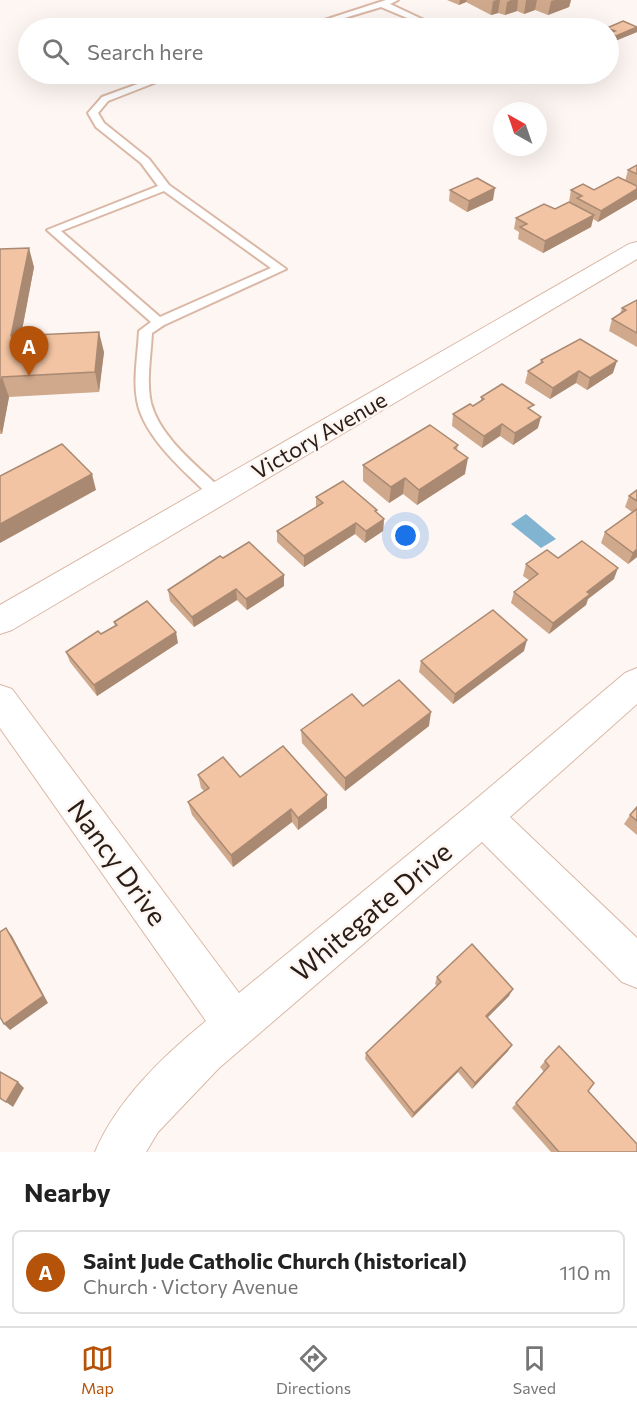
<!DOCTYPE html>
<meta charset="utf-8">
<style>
:root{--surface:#fff;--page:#f2f2f2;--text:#222;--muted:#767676;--line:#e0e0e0;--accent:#b45309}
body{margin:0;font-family:Commissioner,sans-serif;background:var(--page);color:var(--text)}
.compass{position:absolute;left:493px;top:102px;width:54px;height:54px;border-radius:50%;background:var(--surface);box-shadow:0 6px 24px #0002;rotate:320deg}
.you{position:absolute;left:406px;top:536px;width:21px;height:21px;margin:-15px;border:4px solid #fff;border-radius:50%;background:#1a73e8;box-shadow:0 0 0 9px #1a73e833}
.badge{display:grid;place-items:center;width:39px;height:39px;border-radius:50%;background:var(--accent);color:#fff;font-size:20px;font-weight:700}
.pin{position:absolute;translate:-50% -50px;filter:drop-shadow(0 2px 3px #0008)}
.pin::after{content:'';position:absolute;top:32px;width:21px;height:18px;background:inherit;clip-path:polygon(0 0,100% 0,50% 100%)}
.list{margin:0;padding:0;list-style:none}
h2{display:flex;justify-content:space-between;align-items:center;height:78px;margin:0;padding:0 24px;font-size:26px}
h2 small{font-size:20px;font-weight:400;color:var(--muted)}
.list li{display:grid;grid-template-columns:39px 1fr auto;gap:18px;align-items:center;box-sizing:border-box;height:84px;margin:0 12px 12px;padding:0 12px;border:2px solid var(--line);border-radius:9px}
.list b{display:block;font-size:22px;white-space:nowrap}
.list p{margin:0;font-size:20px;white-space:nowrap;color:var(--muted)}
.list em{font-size:20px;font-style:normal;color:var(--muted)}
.icon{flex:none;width:33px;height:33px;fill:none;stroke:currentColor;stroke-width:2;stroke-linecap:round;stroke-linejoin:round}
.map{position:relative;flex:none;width:637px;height:1152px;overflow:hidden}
.search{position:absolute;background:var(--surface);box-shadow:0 6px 24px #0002;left:18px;right:18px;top:18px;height:66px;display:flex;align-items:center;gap:15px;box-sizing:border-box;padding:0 21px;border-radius:33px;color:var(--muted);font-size:22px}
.sheet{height:174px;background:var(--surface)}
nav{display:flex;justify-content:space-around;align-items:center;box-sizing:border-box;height:84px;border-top:2px solid var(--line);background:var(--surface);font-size:16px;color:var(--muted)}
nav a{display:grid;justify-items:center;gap:3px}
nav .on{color:var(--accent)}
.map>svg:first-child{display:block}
.water{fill:#80b4d1}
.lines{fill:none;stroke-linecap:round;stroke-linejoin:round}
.service-casing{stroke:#dbb8a6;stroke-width:4}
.minor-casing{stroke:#dbb8a6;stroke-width:2}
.service{fill:#fff;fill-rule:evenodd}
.minor{fill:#fff;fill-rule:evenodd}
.wall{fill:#d0a98c}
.shaded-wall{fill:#a98972}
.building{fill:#f2c4a3;stroke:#a98972;stroke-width:1.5}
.labels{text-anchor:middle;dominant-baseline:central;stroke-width:5;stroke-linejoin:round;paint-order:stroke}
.street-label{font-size:22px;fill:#2a1d16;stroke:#fdf6f2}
.near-street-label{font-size:27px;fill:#2a1d16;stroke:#fdf6f2}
</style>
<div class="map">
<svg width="637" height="1152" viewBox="0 0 637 1152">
<rect width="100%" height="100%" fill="#fdf6f2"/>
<polygon class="water" points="526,514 556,539 541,548 511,524"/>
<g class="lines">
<defs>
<g id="service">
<polygon points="386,0 398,0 390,4 441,28 431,28 381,7 311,28 300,28"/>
<path d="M165,74H177L108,101L98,113L104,123L149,159L169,185L286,269L164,325L152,333C151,355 146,381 151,403C160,438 198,466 222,490L225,494L222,498H212C186,473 143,437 137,400C133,378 138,354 139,331L151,322L47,230L158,186L141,163L96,127L88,113L102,97ZM164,191L271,268L160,317L61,231Z"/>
</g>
<g id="minor">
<polygon points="637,242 637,259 12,630 0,634 0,605 629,244"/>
<path d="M637,668V704L510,817L637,938V988L622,982L482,842L219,1068L158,1132L146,1152H95C117,1100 163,1056 206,1021L0,728V685L12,689L239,993L470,804L625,673Z"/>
</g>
</defs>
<use href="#service" class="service-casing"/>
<use href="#minor" class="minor-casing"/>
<use href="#service" class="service"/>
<use href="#minor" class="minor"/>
</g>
<g class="wall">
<polygon points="447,0 571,0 569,7 548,15 535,10 524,14 517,11 505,15 498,13 491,15 466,2 459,5"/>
<polygon points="637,26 637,32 615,41 609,39 609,28 607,28"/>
<polygon points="637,165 637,199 598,222 593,219 591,227 543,253 518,239 519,232 514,229 516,218 575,206 569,202 571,190 594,190 625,181 628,170"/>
<polygon points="450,190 493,200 467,212 449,201"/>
<polygon points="0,249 34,267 21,336 104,352 99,392 9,397 2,434 0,434"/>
<polygon points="637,300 637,347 609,331 612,319 620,314 622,308"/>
<polygon points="541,360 613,373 587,390 576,383 550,399 525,383 528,371 540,364"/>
<polygon points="481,397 532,411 538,428 513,445 500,436 482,448 452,426 453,414 473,406 481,402"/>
<polygon points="458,445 457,450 465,474 417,505 403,494 389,503 363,481 363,465"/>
<polygon points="637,490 637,557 628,564 601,543 605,532 632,512 625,507 629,496"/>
<polygon points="316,497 377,513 384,519 383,531 365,543 355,534 304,567 277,542 277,531 316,507"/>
<polygon points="223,558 284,575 284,586 247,610 237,600 194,627 170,601 168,590"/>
<polygon points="558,558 614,579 588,599 586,605 549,634 511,603 514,592 529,580 523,576 526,564"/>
<polygon points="114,622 178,643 97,696 70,662 66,652 101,634 115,626"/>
<polygon points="524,651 453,704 419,672 421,661"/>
<polygon points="363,706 429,726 345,791 302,743 301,730"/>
<polygon points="198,775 240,777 327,808 298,830 292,822 233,867 192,815 188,802 204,791 201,788"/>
<polygon points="637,807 637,835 624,824 630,815"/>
<polygon points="437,977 509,996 488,1017 508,1051 472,1089 458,1072 412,1118 365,1059 366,1053 437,986 435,984"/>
<polygon points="545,1061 588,1091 637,1152 551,1152 512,1108 544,1072 540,1067"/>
</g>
<g class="shaded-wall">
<polygon points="460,0 467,0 466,2 459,5"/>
<polygon points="497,0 500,0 498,13 491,15 493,1"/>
<polygon points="511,0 518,0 517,11 505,15 507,2"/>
<polygon points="526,0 537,0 535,10 524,14"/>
<polygon points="555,0 571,0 569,7 548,15 551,1"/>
<polygon points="637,27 637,32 615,41 616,36"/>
<polygon points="495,188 493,200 467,212 469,201"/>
<polygon points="637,189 637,199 598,222 601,211"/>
<polygon points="594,215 591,227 543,253 545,241"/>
<polygon points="29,248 34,267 17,356 11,336"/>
<polygon points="99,332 104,352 99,392 95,372"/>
<polygon points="617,361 613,373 587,390 590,378"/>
<polygon points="579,371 576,383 550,399 553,388"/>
<polygon points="2,377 9,397 2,434 0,429 0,389"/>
<polygon points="541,417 538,428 513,445 515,433"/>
<polygon points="502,424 500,436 482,448 484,436"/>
<polygon points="468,458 465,474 417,505 419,490"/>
<polygon points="92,474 96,490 0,543 0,524"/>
<polygon points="405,478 403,494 389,503 391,487"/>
<polygon points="384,519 383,531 365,543 366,531"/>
<polygon points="356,523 355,534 304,567 304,556"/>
<polygon points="637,549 637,557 628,564 633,553"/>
<polygon points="618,568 614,579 588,599 586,605 549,634 553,623 587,592"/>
<polygon points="284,575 284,586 247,610 246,599"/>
<polygon points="236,589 237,600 194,627 192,617"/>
<polygon points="176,632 178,643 97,696 94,685"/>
<polygon points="527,640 524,651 453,704 455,694"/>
<polygon points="431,712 429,726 345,791 345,778"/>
<polygon points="327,795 327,808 298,830 298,818"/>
<polygon points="291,809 292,822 233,867 231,855"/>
<polygon points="6,928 12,936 48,1003 10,1030 4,1024"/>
<polygon points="513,989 509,996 483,1022 486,1016"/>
<polygon points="512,1045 508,1051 472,1089 475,1083"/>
<polygon points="461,1067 458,1072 412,1118 414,1113"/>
<polygon points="18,1082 24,1088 13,1107 6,1102"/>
</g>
<g class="building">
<polygon points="623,21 637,27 616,36 609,33 615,31 607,28"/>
<polygon points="66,24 100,28 60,28"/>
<polygon points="637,165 637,174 628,170"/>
<polygon points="618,177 637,186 637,189 601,211 577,198 582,196 571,190 583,184 594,190"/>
<polygon points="477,178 495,188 469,201 450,190"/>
<polygon points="569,202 594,215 545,241 520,227 527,224 516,218 544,204 555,209"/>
<polygon points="29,248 11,336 99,332 95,372 2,377 0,389 0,249"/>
<polygon points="637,300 637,333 612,319 626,310 622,308"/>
<polygon points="580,339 617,361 590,378 579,371 553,388 528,371 543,362 541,360"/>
<polygon points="502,384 534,405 528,408 541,417 515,433 502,424 484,436 453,414 470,404 473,406 484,399 481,397"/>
<polygon points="430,425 458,445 454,448 468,458 419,490 405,478 391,487 363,465"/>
<polygon points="62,444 92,474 0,524 0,476"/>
<polygon points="343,481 377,510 375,511 384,519 366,531 356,523 304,556 277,531 323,503 316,497"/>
<polygon points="637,490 637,501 629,496"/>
<polygon points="637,509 637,549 633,553 605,532"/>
<polygon points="582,541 618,568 587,592 590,594 553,623 514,592 538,574 526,564 547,550 558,558"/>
<polygon points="249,542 284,575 246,599 236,589 192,617 168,590 220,556 223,558"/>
<polygon points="147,601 176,632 94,685 66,652 98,631 101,634 117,625 114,622"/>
<polygon points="493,610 527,640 455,694 421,661"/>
<polygon points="399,680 431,712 345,778 301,730 352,694 363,706"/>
<polygon points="283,746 327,795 298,818 291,809 231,855 188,802 209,788 198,775 223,757 240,777"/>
<polygon points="637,807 637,821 630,815"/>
<polygon points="6,928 43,996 4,1024 0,1017 0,932"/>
<polygon points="472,944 513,989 486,1016 512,1045 475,1083 461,1067 414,1113 366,1053 441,982 437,977"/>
<polygon points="559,1046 594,1083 588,1091 637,1144 637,1152 559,1152 516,1103 549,1066 545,1061"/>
<polygon points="0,1072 18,1082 6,1102 0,1098"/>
</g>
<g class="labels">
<g class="street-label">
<text transform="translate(319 435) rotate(-30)">Victory Avenue</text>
</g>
<g class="near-street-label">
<text transform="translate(118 862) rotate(54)">Nancy Drive</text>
<text transform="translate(371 911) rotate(-40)">Whitegate Drive</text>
</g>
</g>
</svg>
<svg class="compass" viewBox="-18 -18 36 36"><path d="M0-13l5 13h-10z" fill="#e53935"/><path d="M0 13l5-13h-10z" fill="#767676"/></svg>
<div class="you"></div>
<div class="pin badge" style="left:29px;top:376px">A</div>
<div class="search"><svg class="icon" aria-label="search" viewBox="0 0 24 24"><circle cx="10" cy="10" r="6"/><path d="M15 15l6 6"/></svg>Search here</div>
</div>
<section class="sheet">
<h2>Nearby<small></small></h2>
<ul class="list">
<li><span class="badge">A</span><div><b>Saint Jude Catholic Church (historical)</b><p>Church · Victory Avenue</p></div><em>110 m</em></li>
</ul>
</section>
<nav>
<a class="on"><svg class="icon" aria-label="map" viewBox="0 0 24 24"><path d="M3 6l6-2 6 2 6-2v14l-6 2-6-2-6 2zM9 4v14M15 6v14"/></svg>Map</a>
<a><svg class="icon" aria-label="directions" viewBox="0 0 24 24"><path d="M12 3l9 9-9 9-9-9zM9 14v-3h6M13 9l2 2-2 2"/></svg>Directions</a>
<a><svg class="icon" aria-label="saved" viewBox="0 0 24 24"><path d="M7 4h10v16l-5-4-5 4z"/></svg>Saved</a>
</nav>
